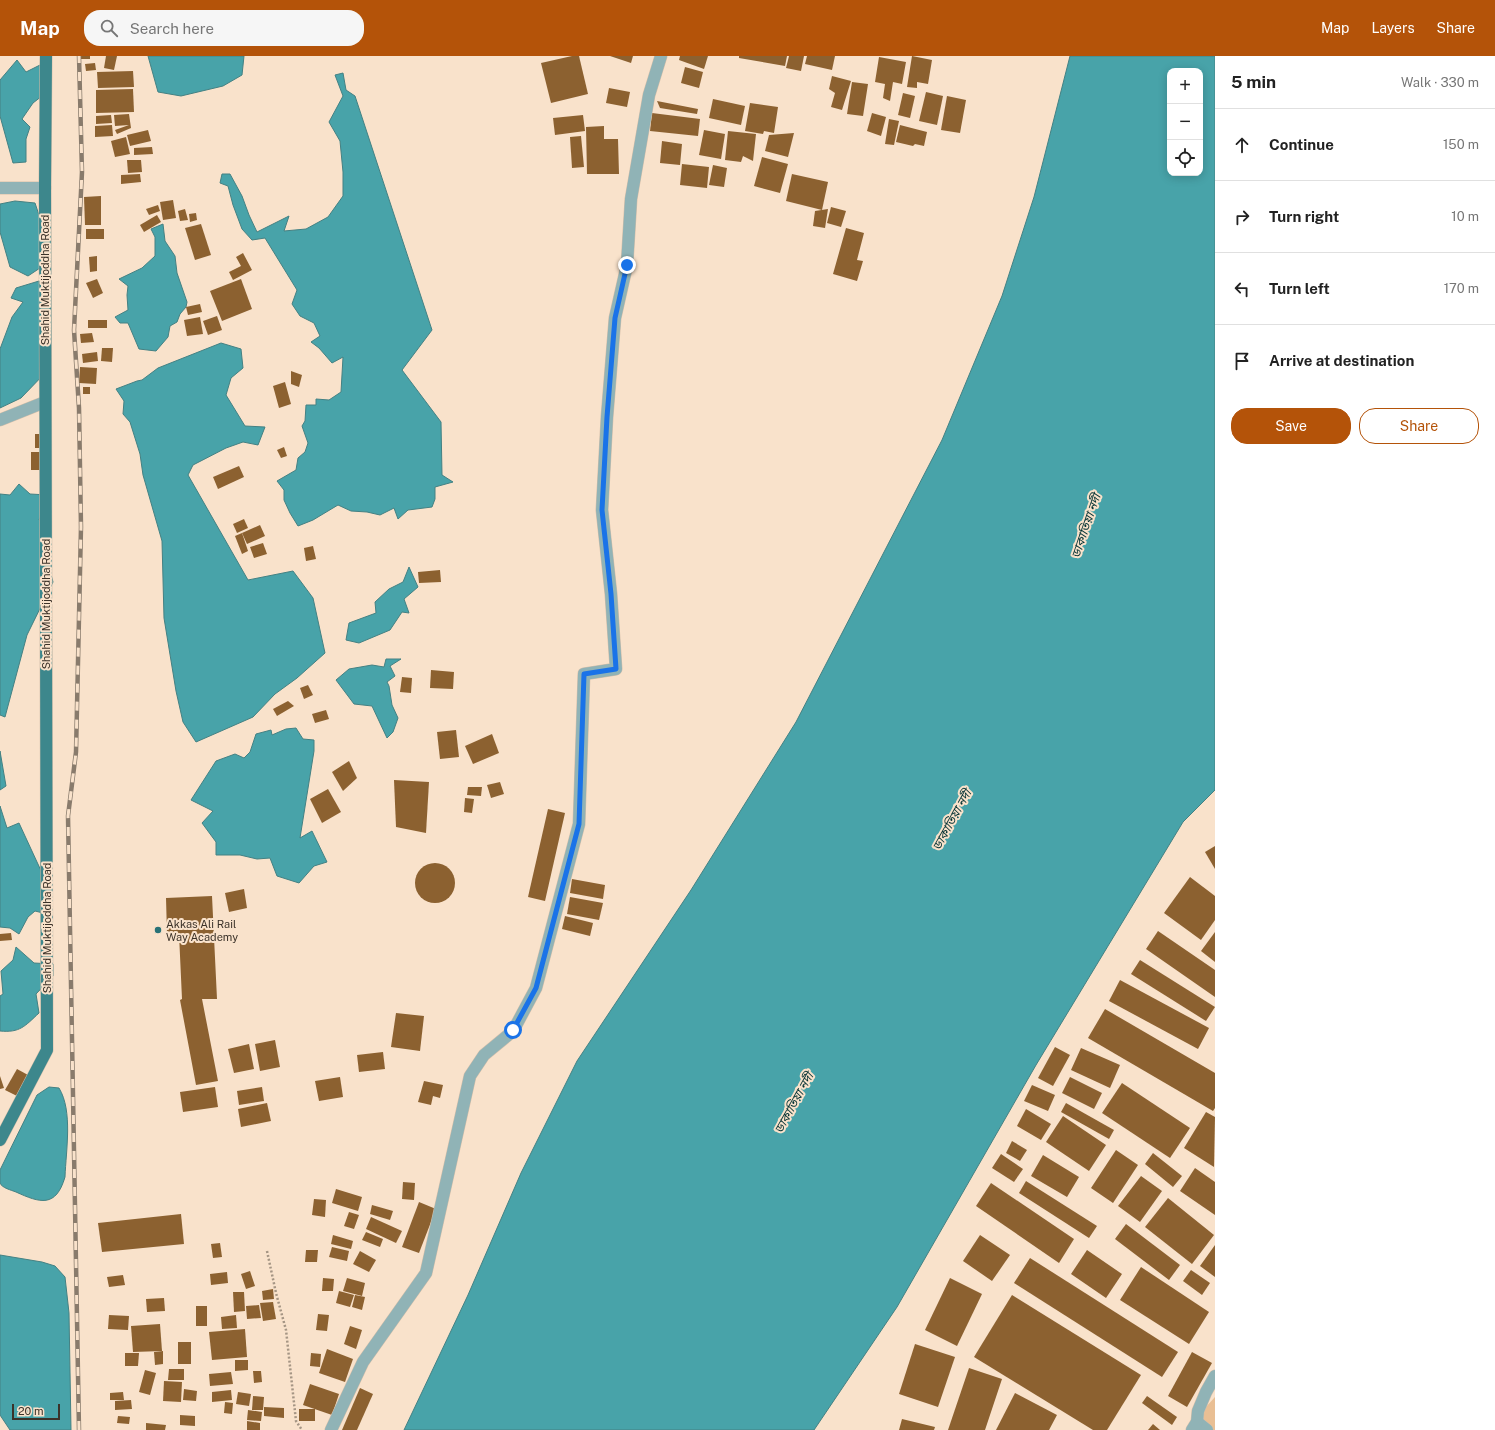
<!DOCTYPE html>
<meta charset="utf-8">
<style>
:root{--surface:#fff;--page:#f6f6f6;--text:#222;--muted:#767676;--line:#e0e0e0;--accent:#b45309}
body{margin:0;font-family:"Public Sans","Noto Sans Bengali",sans-serif;background:var(--page);color:var(--text)}
.controls{position:absolute;right:12px;top:12px;display:grid;overflow:hidden;border-radius:8px;box-shadow:0 2px 10px #0003}
.controls button{width:36px;height:36px;display:grid;place-items:center;padding:0;border:0;border-bottom:1px solid var(--line);background:var(--surface);color:var(--text);font:20px sans-serif}
.scale{position:absolute;left:12px;bottom:10px;width:48px;box-sizing:border-box;padding-left:4px;border:2px solid #3b3229;border-top:0;font-size:11px;line-height:14px;white-space:nowrap;color:#3b3229;-webkit-text-stroke:3px #f9e2cb;paint-order:stroke}
.stop{position:absolute;width:12px;height:12px;margin:-9px;border:3px solid #1a73e8;border-radius:50%;background:#fff}
.stop.end{background:#1a73e8;border-color:#fff;box-shadow:0 1px 4px #0008}
.list{margin:0;padding:0;list-style:none}
h2{display:flex;justify-content:space-between;align-items:center;height:52px;margin:0;padding:0 16px;font-size:17px}
h2 small{font-size:13px;font-weight:400;color:var(--muted)}
.list li{display:grid;grid-template-columns:26px 1fr auto;gap:12px;align-items:center;box-sizing:border-box;height:72px;padding:0 16px;border-top:1px solid var(--line)}
.list b{display:block;font-size:15px;white-space:nowrap}
.list em{font-size:13px;font-style:normal;color:var(--muted)}
.actions{display:flex;gap:8px;padding:12px 16px}
.actions a{flex:1;padding:9px 0;border:1px solid var(--accent);border-radius:16px;text-align:center;font-size:14px;color:var(--accent)}
.actions .main{background:var(--accent);color:#fff}
.icon{flex:none;width:22px;height:22px;fill:none;stroke:currentColor;stroke-width:2;stroke-linecap:round;stroke-linejoin:round}
.map{position:relative;flex:none;width:1215px;height:1374px;overflow:hidden}
header{display:flex;align-items:center;gap:24px;box-sizing:border-box;height:56px;padding:0 20px;background:var(--accent);color:#fff}
header strong{font-size:19px}
nav{display:flex;gap:22px;margin-inline-start:auto;font-size:14px}
.search{width:280px;height:36px;background:var(--page);display:flex;align-items:center;gap:10px;box-sizing:border-box;padding:0 14px;border-radius:16px;color:var(--muted);font-size:15px}
main{display:flex}
aside{flex:1;background:var(--surface)}
.map>svg:first-child{display:block}
.green{fill:#e9bf94}
.water{fill:#48a3a9;stroke:#448183;fill-rule:evenodd}
.building{fill:#8c6130}
.lines{fill:none;stroke-linecap:round;stroke-linejoin:round}
.minor-casing{stroke:#d3bfab;stroke-width:13}
.major-casing{stroke:#d3bfab;stroke-width:13}
.path{stroke:#a59584;stroke-width:2.5;stroke-dasharray:2 2;stroke-linecap:butt}
.minor{stroke:#90b3b6;stroke-width:12}
.major{stroke:#3d878c;stroke-width:12}
.rail-casing{stroke:#897b6c;stroke-width:4.5}
.rail{stroke:#f9e2cb;stroke-width:3;stroke-dasharray:9;stroke-linecap:butt}
.route{stroke:#1a73e8;stroke-width:5}
.poi-dot{fill:#287277;stroke:#f9e2cb;stroke-width:1.5}
.labels{text-anchor:middle;dominant-baseline:central;stroke-width:4;stroke-linejoin:round;paint-order:stroke}
.street-label{font-size:11px;fill:#3b3229;stroke:#f9e2cb}
.poi-label{font-size:11px;fill:#3b3229;stroke:#f9e2cb;text-anchor:start}
.water-label{font-size:12px;font-style:italic;fill:#033133;stroke:#f9e2cb}
</style>
<header>
<strong>Map</strong>
<div class="search"><svg class="icon" aria-label="search" viewBox="0 0 24 24"><circle cx="10" cy="10" r="6"/><path d="M15 15l6 6"/></svg>Search here</div>
<nav><a>Map</a><a>Layers</a><a>Share</a></nav>
</header>
<main>
<div class="map">
<svg width="1215" height="1374" viewBox="0 0 1215 1374">
<rect width="100%" height="100%" fill="#f9e2cb"/>
<polygon class="green" points="1215,1341 1215,1374 1208,1374 1195,1363"/>
<g class="water">
<polygon points="148,0 244,0 242,19 223,30 181,40 158,36"/>
<path d="M1070,0H1215V734L1183,766L1036,1009L897,1251L814,1374H404L468,1239L521,1117L577,1005L691,834L796,666L942,384L1002,240L1034,141ZM1170,15H1200V117H1170Z"/>
<polygon points="17,4 26,16 40,9 49,24 42,40 33,47 22,63 30,71 26,83 26,106 13,107 0,60 0,24"/>
<polygon points="343,17 346,34 355,40 432,274 402,314 441,366 442,419 453,426 435,431 435,443 432,451 408,454 398,463 394,452 380,459 367,456 351,455 338,449 313,464 298,470 290,457 284,444 284,434 277,425 296,414 298,402 305,396 308,387 302,370 305,365 306,349 316,349 316,343 329,344 341,336 343,301 332,307 319,292 311,286 320,280 314,267 300,260 292,248 297,234 265,182 252,184 242,173 233,149 228,130 220,127 222,118 230,118 242,140 249,159 257,176 289,160 284,175 306,173 328,161 343,140 343,116 340,85 329,66 343,40 335,19"/>
<polygon points="15,145 35,147 41,165 46,208 28,220 10,211 0,176 0,148"/>
<polygon points="163,168 165,185 175,200 177,217 187,246 186,251 180,258 177,266 170,270 168,281 156,295 139,293 128,267 120,267 115,261 128,254 127,239 128,230 119,223 142,212 155,200 155,181 151,173"/>
<polygon points="39,225 48,314 21,342 0,352 0,293 12,261 23,246 11,242 16,232"/>
<polygon points="221,287 241,293 243,312 231,322 226,339 245,370 265,371 258,389 243,386 226,392 193,409 188,419 248,524 293,515 313,542 325,597 297,622 275,638 253,661 196,686 183,666 176,635 164,562 162,485 143,419 140,398 130,366 123,358 124,345 116,333 137,325 142,324 158,312"/>
<polygon points="19,428 30,438 48,439 39,464 47,467 49,511 53,526 27,579 5,661 0,659 0,438 10,439"/>
<polygon points="409,511 418,531 404,543 409,557 402,556 390,574 359,587 346,584 349,567 376,557 375,546 389,533 403,526"/>
<polygon points="386,603 401,603 390,610 395,620 387,626 389,630 392,649 398,662 393,676 387,682 372,650 354,648 336,624 349,613 372,609 384,611"/>
<polygon points="296,672 303,683 314,684 314,695 300,782 312,775 327,806 314,810 299,827 277,820 270,802 257,803 240,799 216,799 216,786 202,767 213,755 191,744 216,705 235,698 244,702 250,696 256,678 271,674 272,679 286,673"/>
<polygon points="0,695 6,730 0,734"/>
<polygon points="0,750 7,772 19,767 49,832 51,859 35,855 28,861 19,878 10,872 0,871"/>
<path d="M16,891L34,907L53,908V920L36,938L39,957C25,970 20,977 0,975V940L3,938L1,915L13,904Z"/>
<path d="M49,1031L59,1032C73,1055 66,1094 65,1121C56,1152 40,1147 16,1136C11,1134 2,1132 0,1127C0,1124 0,1118 0,1114L37,1039Z"/>
<polygon points="0,1199 42,1206 55,1210 65,1221 69,1257 71,1374 10,1374 0,1359"/>
</g>
<g class="building">
<rect x="81" y="0" width="9" height="3"/>
<polygon points="106,0 117,0 114,14 104,12"/>
<polygon points="572,0 579,0 588,38 551,47 541,7"/>
<polygon points="610,0 633,0 631,7"/>
<polygon points="680,0 708,0 704,13 679,4"/>
<polygon points="739,0 787,0 785,10 739,2"/>
<polygon points="789,0 804,0 801,15 786,12"/>
<polygon points="807,0 835,0 832,14 805,8"/>
<polygon points="912,0 932,4 928,28 917,26 917,32 907,31"/>
<polygon points="879,1 906,6 902,28 893,26 890,45 883,42 885,28 875,26"/>
<polygon points="95,7 96,14 86,15 85,8"/>
<polygon points="685,11 703,16 699,32 681,27"/>
<polygon points="133,15 134,31 98,32 97,16"/>
<polygon points="832,20 851,25 842,54 831,51 835,37 829,33"/>
<polygon points="852,26 868,28 863,60 847,58"/>
<polygon points="609,32 630,36 627,51 606,47"/>
<polygon points="133,33 134,56 96,57 96,34"/>
<polygon points="926,36 943,40 937,69 919,65"/>
<polygon points="903,37 915,40 910,62 898,59"/>
<polygon points="947,40 966,44 960,77 941,74"/>
<polygon points="713,43 745,50 741,69 709,62"/>
<polygon points="657,45 698,53 697,58 660,52"/>
<polygon points="750,47 778,51 774,77 764,75 763,78 745,75"/>
<polygon points="652,57 700,63 698,80 650,75"/>
<polygon points="872,57 886,61 881,80 867,75"/>
<polygon points="129,58 131,72 117,78 115,74 129,69 115,70 114,59"/>
<polygon points="111,59 112,67 96,68 96,60"/>
<polygon points="583,59 585,75 555,79 553,62"/>
<polygon points="889,63 899,65 894,89 885,88"/>
<polygon points="112,69 113,80 95,81 95,70"/>
<polygon points="900,69 927,76 924,90 915,88 913,90 896,86"/>
<polygon points="604,70 604,83 618,83 619,118 587,118 586,71"/>
<polygon points="148,74 151,85 130,90 127,79"/>
<polygon points="704,74 725,78 721,103 699,99"/>
<polygon points="728,75 756,78 753,105 743,100 741,106 725,104"/>
<polygon points="794,77 788,101 765,95 769,79"/>
<polygon points="581,80 584,111 572,112 570,81"/>
<polygon points="126,81 130,98 115,101 111,85"/>
<polygon points="662,85 682,88 680,109 660,107"/>
<polygon points="152,91 153,98 134,99 134,92"/>
<polygon points="762,101 788,108 780,137 754,130"/>
<polygon points="127,104 141,104 142,116 128,117"/>
<polygon points="682,108 709,111 707,132 680,129"/>
<polygon points="713,109 727,112 724,131 709,129"/>
<polygon points="140,118 141,126 121,128 121,119"/>
<polygon points="792,118 828,126 822,154 786,145"/>
<polygon points="101,140 101,169 85,169 84,141"/>
<polygon points="173,144 176,162 163,164 160,146"/>
<polygon points="158,149 160,155 149,159 146,153"/>
<polygon points="831,151 846,155 841,171 827,167"/>
<polygon points="185,153 188,164 180,165 178,155"/>
<polygon points="828,153 825,172 813,170 815,155"/>
<polygon points="196,157 197,164 190,166 189,158"/>
<polygon points="157,159 161,166 144,176 140,169"/>
<polygon points="201,168 211,199 195,204 185,172"/>
<polygon points="846,172 864,177 857,204 863,205 857,225 833,218"/>
<rect x="86" y="173" width="18" height="10"/>
<polygon points="243,197 252,214 233,224 229,216 241,210 236,201"/>
<polygon points="97,200 97,215 90,216 89,201"/>
<polygon points="97,223 103,237 93,242 86,227"/>
<polygon points="241,223 252,253 222,265 210,235"/>
<polygon points="200,248 202,256 188,259 186,251"/>
<polygon points="217,260 222,274 208,279 203,265"/>
<polygon points="200,261 203,278 187,280 184,264"/>
<rect x="88" y="264" width="19" height="8"/>
<polygon points="92,277 94,286 81,287 80,278"/>
<polygon points="102,292 113,292 112,306 101,305"/>
<polygon points="97,296 98,305 83,307 82,298"/>
<polygon points="80,311 97,312 96,328 79,327"/>
<polygon points="291,315 302,319 299,331 291,328"/>
<polygon points="285,326 291,348 279,352 273,330"/>
<rect x="83" y="331" width="7" height="7"/>
<rect x="35" y="378" width="6" height="14"/>
<polygon points="284,391 287,400 281,402 277,394"/>
<rect x="31" y="396" width="12" height="18"/>
<polygon points="239,410 244,421 218,433 213,421"/>
<polygon points="244,463 248,472 237,477 233,468"/>
<polygon points="260,469 265,480 247,488 242,477"/>
<polygon points="242,477 248,495 242,498 235,480"/>
<polygon points="263,487 267,498 254,502 250,491"/>
<polygon points="313,490 316,503 306,505 304,492"/>
<polygon points="440,514 441,526 419,527 418,516"/>
<polygon points="431,614 454,616 453,633 430,632"/>
<polygon points="402,621 412,622 411,637 400,636"/>
<polygon points="308,629 313,639 304,643 300,632"/>
<polygon points="288,645 294,650 277,660 273,653"/>
<polygon points="326,654 329,663 315,667 312,658"/>
<polygon points="456,674 459,701 440,703 437,676"/>
<polygon points="492,678 499,697 473,708 465,690"/>
<polygon points="349,705 357,722 343,735 332,716"/>
<polygon points="394,724 429,726 426,777 396,771"/>
<polygon points="500,726 504,738 491,742 487,729"/>
<polygon points="468,731 482,731 481,740 467,739"/>
<polygon points="328,733 341,756 322,767 310,743"/>
<polygon points="465,742 474,743 472,757 464,756"/>
<polygon points="548,753 565,757 545,845 528,841"/>
<polygon points="1215,790 1215,813 1205,796"/>
<circle cx="435" cy="827" r="20"/>
<polygon points="1190,821 1215,840 1215,864 1201,884 1164,857"/>
<polygon points="572,823 605,829 603,843 570,837"/>
<polygon points="244,833 247,852 229,856 225,837"/>
<polygon points="212,840 217,943 202,943 218,1025 196,1029 180,944 182,943 179,878 167,878 166,842"/>
<polygon points="570,841 603,847 599,864 567,858"/>
<polygon points="565,860 593,867 590,880 562,873"/>
<polygon points="1158,875 1215,914 1215,941 1146,893"/>
<polygon points="1215,876 1215,906 1201,895"/>
<polygon points="11,877 12,884 0,885 0,878"/>
<polygon points="1140,904 1215,951 1206,965 1131,918"/>
<polygon points="1120,924 1209,972 1198,993 1109,945"/>
<polygon points="1105,953 1215,1017 1215,1052 1213,1055 1088,982"/>
<polygon points="396,957 424,960 420,995 391,991"/>
<polygon points="275,984 280,1011 260,1015 255,988"/>
<polygon points="249,988 254,1013 234,1017 228,993"/>
<polygon points="1055,991 1070,999 1053,1030 1038,1022"/>
<polygon points="1081,992 1120,1009 1110,1032 1071,1014"/>
<polygon points="383,996 385,1013 359,1016 357,999"/>
<polygon points="17,1013 28,1019 17,1040 5,1034"/>
<polygon points="0,1020 4,1032 0,1033"/>
<polygon points="340,1021 343,1041 319,1045 315,1025"/>
<polygon points="1070,1021 1102,1037 1094,1053 1062,1037"/>
<polygon points="424,1025 443,1029 440,1042 433,1040 431,1049 418,1046"/>
<polygon points="1122,1027 1190,1072 1170,1102 1102,1057"/>
<polygon points="1032,1029 1055,1039 1048,1055 1024,1045"/>
<polygon points="215,1031 218,1051 183,1056 180,1036"/>
<polygon points="262,1031 264,1045 239,1049 237,1035"/>
<polygon points="267,1047 271,1065 241,1071 238,1053"/>
<polygon points="1066,1047 1114,1074 1109,1083 1061,1056"/>
<polygon points="1026,1053 1051,1068 1041,1084 1017,1070"/>
<polygon points="1206,1056 1215,1061 1214,1111 1184,1092"/>
<polygon points="1063,1060 1106,1089 1089,1115 1046,1086"/>
<polygon points="1012,1085 1027,1094 1020,1105 1006,1097"/>
<polygon points="1116,1094 1138,1109 1113,1147 1091,1132"/>
<polygon points="1153,1097 1182,1120 1173,1131 1145,1108"/>
<polygon points="1001,1098 1023,1113 1014,1126 992,1112"/>
<polygon points="1043,1099 1079,1121 1067,1141 1031,1120"/>
<polygon points="1195,1112 1215,1126 1215,1159 1180,1135"/>
<polygon points="1141,1120 1162,1135 1140,1166 1118,1150"/>
<polygon points="1026,1125 1097,1170 1089,1182 1019,1137"/>
<polygon points="403,1126 415,1127 414,1144 402,1143"/>
<polygon points="991,1127 1074,1183 1059,1207 976,1150"/>
<polygon points="336,1133 362,1141 358,1155 332,1147"/>
<polygon points="1168,1142 1214,1179 1192,1208 1145,1171"/>
<polygon points="314,1143 326,1144 325,1161 312,1159"/>
<polygon points="419,1146 436,1153 419,1197 402,1191"/>
<polygon points="372,1149 393,1155 390,1164 370,1158"/>
<polygon points="349,1156 359,1159 354,1173 344,1170"/>
<polygon points="181,1158 184,1188 102,1196 98,1167"/>
<polygon points="371,1161 402,1175 396,1187 366,1173"/>
<polygon points="1126,1168 1180,1209 1169,1224 1115,1183"/>
<polygon points="366,1176 383,1183 380,1191 362,1184"/>
<polygon points="333,1179 353,1185 351,1193 331,1188"/>
<polygon points="980,1179 1010,1199 992,1225 963,1205"/>
<polygon points="220,1187 222,1201 213,1202 211,1188"/>
<polygon points="1215,1189 1215,1221 1200,1210"/>
<polygon points="332,1191 349,1195 347,1205 329,1201"/>
<polygon points="306,1194 318,1194 317,1206 305,1206"/>
<polygon points="1087,1194 1122,1218 1106,1242 1071,1218"/>
<polygon points="360,1195 376,1204 369,1216 353,1208"/>
<polygon points="1030,1202 1178,1296 1162,1321 1014,1227"/>
<polygon points="1141,1211 1209,1256 1189,1288 1120,1244"/>
<polygon points="1191,1214 1210,1227 1202,1239 1183,1225"/>
<polygon points="250,1215 255,1230 246,1233 241,1218"/>
<polygon points="227,1216 228,1227 211,1229 210,1218"/>
<polygon points="123,1219 125,1229 109,1231 107,1221"/>
<polygon points="323,1222 334,1223 333,1235 322,1235"/>
<polygon points="347,1222 365,1227 362,1240 343,1235"/>
<polygon points="950,1222 982,1238 957,1290 925,1274"/>
<polygon points="273,1233 274,1243 263,1244 262,1235"/>
<polygon points="339,1235 354,1239 350,1251 336,1247"/>
<polygon points="233,1236 244,1236 245,1255 234,1256"/>
<polygon points="355,1239 365,1241 362,1254 352,1251"/>
<polygon points="1012,1239 1141,1319 1107,1374 1093,1374 974,1301"/>
<polygon points="164,1242 165,1255 147,1256 146,1243"/>
<polygon points="273,1246 276,1263 263,1265 260,1247"/>
<polygon points="259,1249 261,1262 247,1263 246,1250"/>
<rect x="196" y="1250" width="11" height="20"/>
<polygon points="318,1258 329,1259 327,1275 316,1274"/>
<polygon points="109,1259 129,1260 128,1274 108,1273"/>
<polygon points="236,1259 237,1272 222,1273 221,1261"/>
<polygon points="160,1268 162,1295 133,1296 131,1270"/>
<polygon points="350,1270 362,1274 356,1293 344,1288"/>
<polygon points="245,1273 247,1301 212,1304 209,1276"/>
<rect x="178" y="1286" width="13" height="22"/>
<polygon points="915,1288 955,1301 938,1351 899,1338"/>
<polygon points="327,1293 353,1303 345,1326 319,1317"/>
<polygon points="163,1295 163,1308 155,1309 154,1296"/>
<polygon points="1192,1296 1212,1307 1187,1351 1168,1340"/>
<polygon points="125,1297 139,1297 138,1310 125,1310"/>
<polygon points="311,1297 321,1298 320,1311 310,1310"/>
<polygon points="235,1304 248,1304 248,1314 235,1315"/>
<polygon points="969,1312 1002,1323 985,1374 948,1374"/>
<polygon points="169,1313 184,1313 184,1324 168,1324"/>
<polygon points="145,1314 156,1317 150,1339 139,1336"/>
<polygon points="253,1315 261,1315 262,1326 254,1327"/>
<polygon points="231,1316 233,1328 210,1330 209,1318"/>
<polygon points="164,1325 182,1326 181,1346 163,1345"/>
<polygon points="310,1328 339,1338 332,1359 303,1349"/>
<polygon points="360,1332 373,1338 357,1374 342,1374"/>
<polygon points="184,1333 197,1335 196,1345 183,1344"/>
<polygon points="231,1334 232,1344 212,1346 212,1336"/>
<polygon points="123,1336 124,1344 110,1344 110,1337"/>
<polygon points="238,1336 251,1338 249,1350 236,1348"/>
<polygon points="1015,1337 1057,1359 1049,1374 996,1374"/>
<polygon points="253,1340 264,1341 263,1354 252,1354"/>
<polygon points="1147,1340 1177,1361 1172,1369 1142,1347"/>
<polygon points="131,1344 132,1353 115,1354 115,1345"/>
<polygon points="225,1346 233,1347 232,1358 224,1357"/>
<polygon points="264,1351 284,1352 284,1362 264,1360"/>
<rect x="299" y="1353" width="16" height="12"/>
<polygon points="248,1354 262,1356 261,1365 247,1364"/>
<polygon points="180,1359 195,1360 195,1370 180,1369"/>
<polygon points="118,1360 130,1361 129,1368 117,1367"/>
<polygon points="902,1363 935,1371 934,1374 899,1374"/>
<polygon points="247,1365 260,1367 260,1374 247,1374"/>
<polygon points="146,1367 166,1369 165,1374 146,1374"/>
<polygon points="1153,1368 1160,1374 1148,1374"/>
</g>
<g class="lines">
<defs>
<g id="minor">
<polyline points="0,132 45,132"/>
<polyline points="0,364 45,346"/>
<polyline points="1197,1366 1207,1374"/>
<polyline points="331,1374 363,1306 426,1217 470,1020 484,999 513,975 536,932 579,768 584,618 616,613 611,538 602,454 607,361 615,262 627,209 631,143 649,39 661,0"/>
<polyline points="1192,1374 1197,1366 1198,1355 1206,1336 1215,1320"/>
</g>
<polyline id="major" points="0,1084 47,994 45,132 46,0"/>
</defs>
<use href="#minor" class="minor-casing"/>
<use href="#major" class="major-casing"/>
<polyline class="path" points="267,1195 276,1237 286,1274 296,1365 302,1374"/>
<use href="#minor" class="minor"/>
<use href="#major" class="major"/>
<defs>
<polyline id="rail" points="79,1374 68,760 76,696 81,471 79,352 74,274 82,116 79,0"/>
</defs>
<use href="#rail" class="rail-casing"/>
<use href="#rail" class="rail"/>
</g>
<g class="lines">
<polyline class="route" points="513,974 536,932 579,768 584,618 616,613 611,538 602,454 607,361 615,262 627,209"/>
</g>
<circle class="poi-dot" cx="158" cy="874" r="4"/>
<g class="labels">
<g class="street-label">
<text transform="translate(45 224) rotate(-90)">Shahid Muktijoddha Road</text>
<text transform="translate(46 548) rotate(-90)">Shahid Muktijoddha Road</text>
<text transform="translate(47 872) rotate(-90)">Shahid Muktijoddha Road</text>
</g>
<g class="poi-label">
<text x="166" y="868">Akkas Ali Rail<tspan x="166" dy="13">Way Academy</tspan></text>
</g>
<g class="water-label">
<text transform="translate(1086 470) rotate(-71)">ডাকাতিয়া নদী</text>
<text transform="translate(952 764) rotate(-61)">ডাকাতিয়া নদী</text>
<text transform="translate(794 1047) rotate(-61)">ডাকাতিয়া নদী</text>
</g>
</g>
</svg>
<div class="controls">
<button>+</button>
<button>−</button>
<button><svg class="icon" aria-label="locate" viewBox="0 0 24 24"><circle cx="12" cy="12" r="6"/><path d="M12 2v4M12 18v4M2 12h4M18 12h4"/></svg></button>
</div>
<div class="scale">20 m</div>
<div class="stop" style="left:513px;top:974px"></div>
<div class="stop end" style="left:627px;top:209px"></div>
</div>
<aside>
<h2>5 min<small>Walk · 330 m</small></h2>
<ul class="list">
<li><svg class="icon" aria-label="ahead" viewBox="0 0 24 24"><path d="M12 20V5M6 11l6-6 6 6"/></svg><div><b>Continue</b></div><em>150 m</em></li>
<li><svg class="icon" aria-label="right" viewBox="0 0 24 24"><path d="M7 20v-9h11M14 6l5 5-5 5"/></svg><div><b>Turn right</b></div><em>10 m</em></li>
<li><svg class="icon" aria-label="left" viewBox="0 0 24 24"><path d="M17 20v-9H6M10 6l-5 5 5 5"/></svg><div><b>Turn left</b></div><em>170 m</em></li>
<li><svg class="icon" aria-label="arrive" viewBox="0 0 24 24"><path d="M6 21V4h12l-3 4 3 4H6"/></svg><div><b>Arrive at destination</b></div></li>
</ul>
<div class="actions"><a class="main">Save</a><a>Share</a></div>
</aside>
</main>
